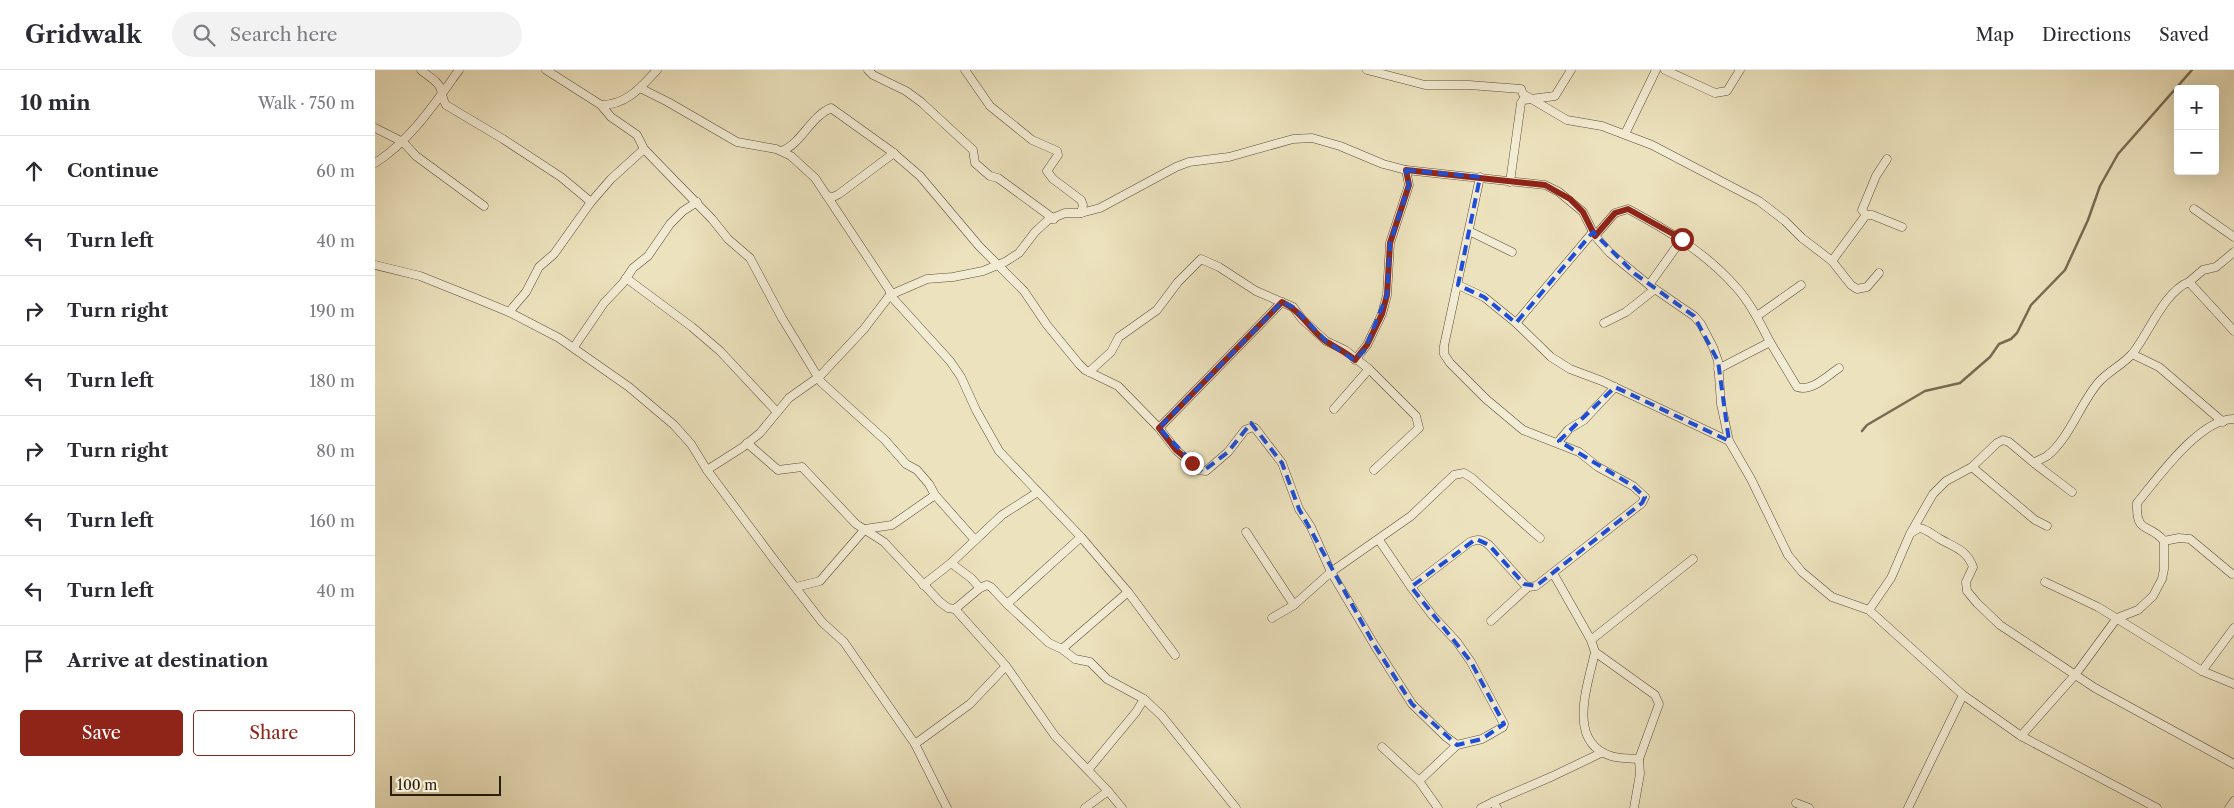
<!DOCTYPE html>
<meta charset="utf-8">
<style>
:root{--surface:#fff;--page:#f2f2f3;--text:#2b2b33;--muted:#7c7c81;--line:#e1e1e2;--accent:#8f2418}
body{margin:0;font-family:"Libre Caslon Text",serif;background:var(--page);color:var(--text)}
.controls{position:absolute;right:15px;top:15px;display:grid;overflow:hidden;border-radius:5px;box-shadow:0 5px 20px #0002}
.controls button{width:45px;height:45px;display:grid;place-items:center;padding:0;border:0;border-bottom:1px solid var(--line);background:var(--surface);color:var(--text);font:25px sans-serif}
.scale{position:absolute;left:15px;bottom:12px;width:111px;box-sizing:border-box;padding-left:5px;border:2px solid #2a1e0d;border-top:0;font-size:14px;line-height:18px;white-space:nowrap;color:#2a1e0d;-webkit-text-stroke:4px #f3ecd4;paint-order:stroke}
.stop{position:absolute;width:15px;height:15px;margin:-11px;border:4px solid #8f2418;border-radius:50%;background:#fff}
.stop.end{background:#8f2418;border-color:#fff;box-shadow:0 1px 5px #0008}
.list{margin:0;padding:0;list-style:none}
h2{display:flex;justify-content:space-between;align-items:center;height:65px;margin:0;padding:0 20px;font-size:21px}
h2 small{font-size:16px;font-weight:400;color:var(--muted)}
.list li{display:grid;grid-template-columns:32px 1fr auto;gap:15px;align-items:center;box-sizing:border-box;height:70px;padding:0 20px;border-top:1px solid var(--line)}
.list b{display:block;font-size:19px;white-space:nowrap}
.list em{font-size:16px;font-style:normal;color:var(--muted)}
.actions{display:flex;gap:10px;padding:15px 20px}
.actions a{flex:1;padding:11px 0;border:1px solid var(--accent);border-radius:5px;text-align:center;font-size:18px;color:var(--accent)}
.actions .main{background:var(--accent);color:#fff}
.icon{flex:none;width:28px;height:28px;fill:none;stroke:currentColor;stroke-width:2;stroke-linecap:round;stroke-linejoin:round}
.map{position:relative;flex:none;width:1859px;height:738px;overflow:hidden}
header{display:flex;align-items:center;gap:30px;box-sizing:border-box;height:70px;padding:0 25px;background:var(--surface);border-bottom:1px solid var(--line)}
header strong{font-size:24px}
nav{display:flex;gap:28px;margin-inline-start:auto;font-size:18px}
.search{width:350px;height:45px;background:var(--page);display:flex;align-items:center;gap:12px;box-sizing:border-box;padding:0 18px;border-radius:28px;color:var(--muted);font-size:19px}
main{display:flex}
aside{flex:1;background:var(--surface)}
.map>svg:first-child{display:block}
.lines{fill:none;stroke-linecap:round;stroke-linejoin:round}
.stream{stroke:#776b53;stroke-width:2.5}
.street-casing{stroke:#5a4f39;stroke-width:9}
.street{stroke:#f3ecd4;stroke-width:8}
.route{stroke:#8f2418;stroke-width:6}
.marked{fill:none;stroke:#1d4ed8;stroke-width:4;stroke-dasharray:10 6;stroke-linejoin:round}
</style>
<header>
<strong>Gridwalk</strong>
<div class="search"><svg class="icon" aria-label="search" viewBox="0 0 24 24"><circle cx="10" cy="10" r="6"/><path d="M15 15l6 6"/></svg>Search here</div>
<nav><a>Map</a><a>Directions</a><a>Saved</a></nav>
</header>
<main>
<aside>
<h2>10 min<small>Walk · 750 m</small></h2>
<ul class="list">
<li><svg class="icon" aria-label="ahead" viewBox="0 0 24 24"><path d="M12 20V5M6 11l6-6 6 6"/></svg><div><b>Continue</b></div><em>60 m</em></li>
<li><svg class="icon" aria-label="left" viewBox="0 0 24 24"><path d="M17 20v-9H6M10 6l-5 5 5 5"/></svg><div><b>Turn left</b></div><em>40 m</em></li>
<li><svg class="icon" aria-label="right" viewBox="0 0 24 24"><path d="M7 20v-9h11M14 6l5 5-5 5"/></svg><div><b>Turn right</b></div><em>190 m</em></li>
<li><svg class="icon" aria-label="left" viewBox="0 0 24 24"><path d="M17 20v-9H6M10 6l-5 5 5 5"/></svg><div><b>Turn left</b></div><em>180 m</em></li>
<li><svg class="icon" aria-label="right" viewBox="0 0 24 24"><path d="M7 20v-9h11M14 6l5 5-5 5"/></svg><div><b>Turn right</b></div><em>80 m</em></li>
<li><svg class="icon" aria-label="left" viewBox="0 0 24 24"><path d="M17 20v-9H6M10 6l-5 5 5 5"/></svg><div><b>Turn left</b></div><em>160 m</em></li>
<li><svg class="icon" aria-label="left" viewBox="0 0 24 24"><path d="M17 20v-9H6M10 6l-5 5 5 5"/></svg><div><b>Turn left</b></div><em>40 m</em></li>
<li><svg class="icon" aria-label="arrive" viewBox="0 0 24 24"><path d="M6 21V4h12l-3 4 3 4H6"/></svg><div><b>Arrive at destination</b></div></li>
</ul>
<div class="actions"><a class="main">Save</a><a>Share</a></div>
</aside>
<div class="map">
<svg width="1859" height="738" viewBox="0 0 1859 738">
<rect width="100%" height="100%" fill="#ece2bd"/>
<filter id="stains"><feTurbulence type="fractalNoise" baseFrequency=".004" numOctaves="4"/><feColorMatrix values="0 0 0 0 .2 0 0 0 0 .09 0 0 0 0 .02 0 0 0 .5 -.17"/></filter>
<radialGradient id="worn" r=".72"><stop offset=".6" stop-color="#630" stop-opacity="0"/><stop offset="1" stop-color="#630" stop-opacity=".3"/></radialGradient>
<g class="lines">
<polyline class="stream" points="1487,361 1492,355 1550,321 1585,313 1615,287 1624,274 1636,269 1642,263 1656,235 1690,200 1713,150 1725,116 1743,84 1817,0"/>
<defs>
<g id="street">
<path d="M46,0C51,5 65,12 66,20C68,26 67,29 71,35L128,69L186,107L216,132L179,184L164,197L151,222L134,242"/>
<path d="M171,0L226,35C252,35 266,17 282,0"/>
<polyline points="493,0 498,5 531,21 546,32 598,80 600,93 615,106 623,108 679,149"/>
<polyline points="590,0 615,36 657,70 682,81 683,85 672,101 678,109 706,130 708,135 706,143"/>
<polyline points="992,0 1050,15 1094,15 1146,19 1148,24 1192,50 1227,56 1277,75 1384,131 1410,151 1427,168 1457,191 1476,215 1482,219 1492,217 1504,203"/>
<polyline points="1290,0 1340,23 1352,21 1365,0"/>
<polyline points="265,18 293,32 362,72 401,79 416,86 440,108 515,221 515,225 575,291 586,307 601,340 624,381 706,467 753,522 800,585"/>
<polyline points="226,35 236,47 262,65 269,79 337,149 353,169 375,188 407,248 446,312 510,370 531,394 542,400 554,414 560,425 517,455 490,459 445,511 421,517"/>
<polyline points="0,58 28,72 41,86 109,136"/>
<polyline points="1250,64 1281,0"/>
<path d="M407,81C427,73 435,47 456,38L516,81L545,106L604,176L649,221L672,255L704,294L710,300L743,316L784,358L801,380L824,400L831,401L853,382L870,360L878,357L880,358L907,393L924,439L936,457L956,502L1000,576L1037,634L1071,667L1082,675"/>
<path d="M0,93C35,71 60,33 84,0"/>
<polyline points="1135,112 1146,33 1148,30 1180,26 1196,0"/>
<polyline points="452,126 458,127 464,124 519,83"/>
<polyline points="216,132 236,109 269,79"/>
<polyline points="1819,139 1859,167"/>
<polyline points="1491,145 1487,140 1501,106 1512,89"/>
<polyline points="1094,161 1137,182"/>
<path d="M1220,166L1240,143L1253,139C1292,160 1330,182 1360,216C1375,232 1385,253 1395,272"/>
<polyline points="1457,191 1491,145 1497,145 1527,157"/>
<polyline points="0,195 45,206 100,228 134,242 184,268 254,317 299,355 316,374 332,400 400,491 447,552 469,572 540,674 572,738"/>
<polyline points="251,208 317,257 345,281 402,342"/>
<polyline points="1814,212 1828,200 1841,197 1859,182"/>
<polyline points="1083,215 1109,227 1141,253 1176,287 1195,299 1227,311 1354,371"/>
<polyline points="1274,215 1307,169"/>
<polyline points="1382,246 1426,215"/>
<polyline points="1141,253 1218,162"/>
<polyline points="1229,253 1251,242 1280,219"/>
<polyline points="199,277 229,233 248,213 258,198 273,186 295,154 308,141 322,132"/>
<polyline points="1757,284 1784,297 1848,352"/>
<polyline points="980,290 992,275 1007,244 1012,225 1015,173 1034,115 1031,100"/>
<path d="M1343,299L1395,272L1422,317C1437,322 1452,306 1464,298"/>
<polyline points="714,302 736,282 744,267 782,240 803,212 826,189 844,197 881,221 918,237 927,249 951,271 970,280 994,299 1041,346 1044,358 999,400"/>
<polyline points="959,339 994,299"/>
<polyline points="784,358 907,232"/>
<polyline points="1183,372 1194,359 1209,350 1240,317"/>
<polyline points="372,373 403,400 427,397 481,454 509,472 565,532 573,538 580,539 605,518 612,515 616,517 632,534 674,573 687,579 700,589 715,592 732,609 769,629 787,646 861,738"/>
<polyline points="1659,393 1697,422"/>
<polyline points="1597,397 1660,450 1672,456"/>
<polyline points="332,400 368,377 385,363 414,328 445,306 489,259 515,225 552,209 578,207 608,201 630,192 644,183 660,162 673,150 690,143 706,143 725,138 801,97 814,92 854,87 918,69 937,68 965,76 1008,94 1031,100 1170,115 1184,122 1208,142 1220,166 1235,183 1274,215 1319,246 1326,254 1338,277 1343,291 1346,334 1354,371 1376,409 1413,485 1427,502 1457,527 1494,540 1588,625 1646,666 1782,738"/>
<polyline points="560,425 600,470"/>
<polyline points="871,462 919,535"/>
<path d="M1536,463L1544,458C1552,459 1558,465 1565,469C1579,477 1592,480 1598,497L1591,512L1592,521L1602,533L1625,555L1720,618L1859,694"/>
<polyline points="1004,470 1036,517 1057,545 1082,572 1096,592 1129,654 1128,657 1107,669 1082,675 1044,711"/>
<polyline points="1789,471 1804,468 1815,469 1857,504"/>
<polyline points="576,493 596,508 605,518"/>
<path d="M1178,503L1216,570L1220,582L1280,625L1284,634L1264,689C1255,688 1245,689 1236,686C1191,672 1213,615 1220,582"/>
<polyline points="1670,512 1723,537 1827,601 1859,614"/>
<polyline points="548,515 576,493 627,445 663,422"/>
<path d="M1036,517L1095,472C1104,468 1107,470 1114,475L1149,514L1153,517L1161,516L1267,433L1270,427L1258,416L1223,397L1204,382L1148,360L1111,329L1075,293L1069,284V276L1105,107"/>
<polyline points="632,534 706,467"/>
<polyline points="580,539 631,596 680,666 733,721 710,738"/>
<path d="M1494,540L1516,508L1535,464L1558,424L1571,411L1597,397L1622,373L1628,370L1634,372L1659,393C1663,390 1669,388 1672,386C1694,369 1705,334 1723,313C1733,301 1748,295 1758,283C1774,262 1790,221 1814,212L1859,261"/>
<polyline points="897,548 919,535 956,502 1036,446 1079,405 1089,403 1097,408 1165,468"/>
<polyline points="1116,551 1153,517"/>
<polyline points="1216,570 1318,489"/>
<polyline points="687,579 753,522"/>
<polyline points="1827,601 1859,558"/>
<path d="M1646,666L1700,605L1742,548L1763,540L1778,526L1787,509L1789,499V471C1774,452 1761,466 1762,433C1782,409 1825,348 1859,349"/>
<polyline points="540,674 595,634 631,596"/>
<polyline points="1007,677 1044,711 1063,738"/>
<polyline points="713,700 761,642 769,629"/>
<polyline points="733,721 747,738"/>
<polyline points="1421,733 1434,738"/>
<polyline points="1106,738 1118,732"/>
<polyline points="1122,738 1118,732 1178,706 1226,683"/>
<polyline points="1259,738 1265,704 1264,689"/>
<polyline points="1533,738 1588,625"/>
<polyline points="1854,738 1859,731"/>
</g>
</defs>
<use href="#street" class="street-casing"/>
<use href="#street" class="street"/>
</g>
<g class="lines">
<path class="route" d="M817,393L801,380L784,358L907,232C925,240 934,258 949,270C959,277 970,281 980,290L992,275L1007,244L1012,225L1015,173L1034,115L1031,100L1170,115L1195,129L1208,142L1220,166L1240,143L1253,139L1307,169"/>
</g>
<path class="marked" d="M1031,100L1105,107L1083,215L1109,227L1141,253L1218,162L1260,204L1319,246L1343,291L1354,371L1240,317L1184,371L1258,416L1270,427L1267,433L1161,516L1149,514L1114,475L1101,469L1036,517L1096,592L1129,654L1107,669L1082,675L1037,634L1000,576L924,439L907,393L876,353L853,382L827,402L784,358L907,232L918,237L951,271L979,290L989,281L1012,225L1015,173L1034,115Z"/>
<rect width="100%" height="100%" filter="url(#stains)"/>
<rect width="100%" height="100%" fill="url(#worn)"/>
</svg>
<div class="controls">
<button>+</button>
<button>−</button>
</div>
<div class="scale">100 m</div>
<div class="stop" style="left:1307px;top:169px"></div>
<div class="stop end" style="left:817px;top:393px"></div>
</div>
</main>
